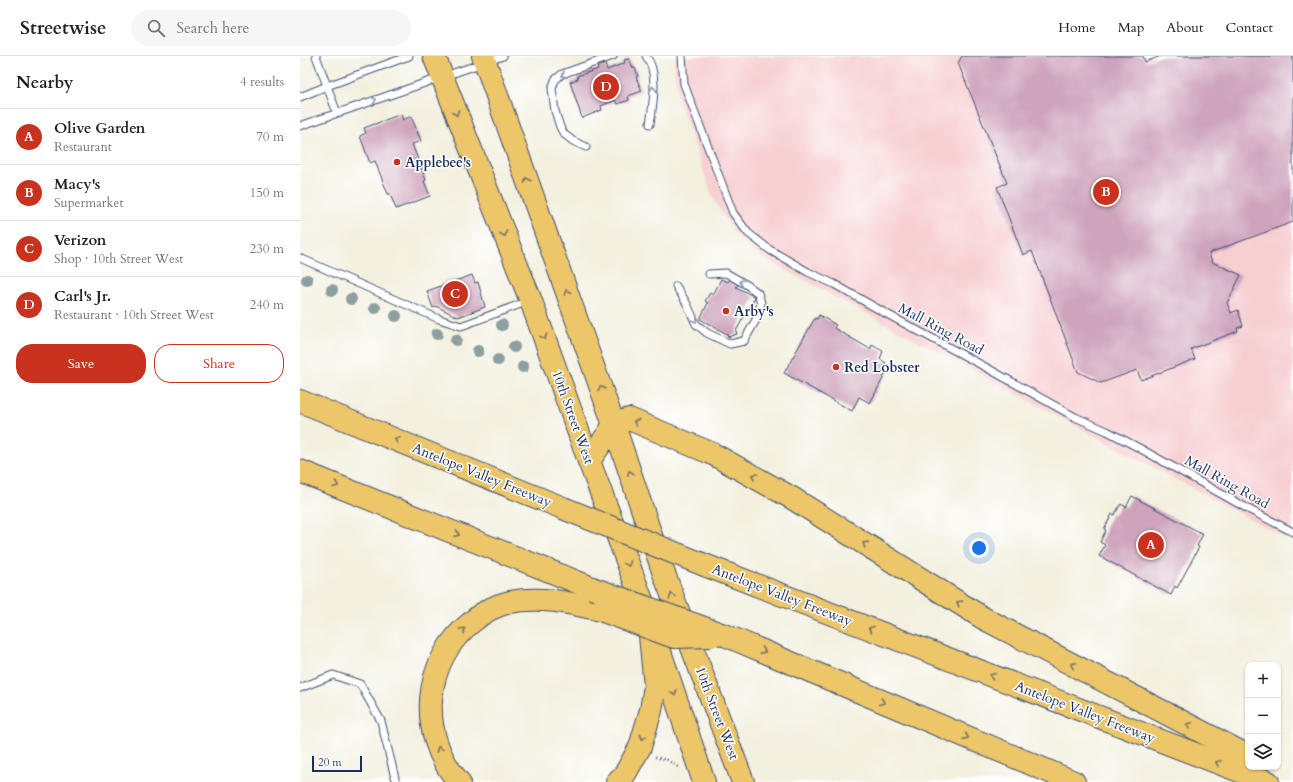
<!DOCTYPE html>
<meta charset="utf-8">
<style>
:root{--surface:#fff;--page:#f6f6f6;--text:#202124;--muted:#757577;--line:#e0e0e0;--accent:#c8321e}
body{margin:0;font-family:Cardo,serif;background:var(--page);color:var(--text)}
.controls{position:absolute;right:12px;bottom:12px;display:grid;overflow:hidden;border-radius:8px;box-shadow:0 1px 3px #0004}
.controls button{width:36px;height:36px;display:grid;place-items:center;padding:0;border:0;border-bottom:1px solid var(--line);background:var(--surface);color:var(--text);font:20px sans-serif}
.scale{position:absolute;left:12px;bottom:10px;width:50px;box-sizing:border-box;padding-left:4px;border:2px solid #1b2f5e;border-top:0;font-size:11px;line-height:14px;white-space:nowrap;color:#1b2f5e;-webkit-text-stroke:3px #fff;paint-order:stroke}
.you{position:absolute;left:679px;top:492px;width:14px;height:14px;margin:-10px;border:3px solid #fff;border-radius:50%;background:#1a73e8;box-shadow:0 0 0 6px #1a73e833}
.badge{display:grid;place-items:center;width:26px;height:26px;border-radius:50%;background:var(--accent);color:#fff;font-size:13px;font-weight:700}
.pin{position:absolute;translate:-50% -50%;border:2px solid #fff;box-shadow:0 1px 4px #0006}
.list{margin:0;padding:0;list-style:none}
h2{display:flex;justify-content:space-between;align-items:center;height:52px;margin:0;padding:0 16px;font-size:17px}
h2 small{font-size:13px;font-weight:400;color:var(--muted)}
.list li{display:grid;grid-template-columns:26px 1fr auto;gap:12px;align-items:center;box-sizing:border-box;height:56px;padding:0 16px;border-top:1px solid var(--line)}
.list b{display:block;font-size:15px;white-space:nowrap}
.list p{margin:0;font-size:13px;white-space:nowrap;color:var(--muted)}
.list em{font-size:13px;font-style:normal;color:var(--muted)}
.actions{display:flex;gap:8px;padding:12px 16px}
.actions a{flex:1;padding:9px 0;border:1px solid var(--accent);border-radius:16px;text-align:center;font-size:14px;color:var(--accent)}
.actions .main{background:var(--accent);color:#fff}
.icon{flex:none;width:22px;height:22px;fill:none;stroke:currentColor;stroke-width:2;stroke-linecap:round;stroke-linejoin:round}
.map{position:relative;flex:none;width:993px;height:726px;overflow:hidden}
header{display:flex;align-items:center;gap:24px;box-sizing:border-box;height:56px;padding:0 20px;background:var(--surface);border-bottom:1px solid var(--line)}
header strong{font-size:19px}
nav{display:flex;gap:22px;margin-inline-start:auto;font-size:14px}
.search{width:280px;height:36px;background:var(--page);display:flex;align-items:center;gap:10px;box-sizing:border-box;padding:0 14px;border-radius:22px;color:var(--muted);font-size:15px}
main{display:flex}
aside{flex:1;background:var(--surface)}
.map>svg:first-child{display:block}
.built{fill:#f7cfd1}
.building{fill:#cea3bb}
.lines{fill:none;stroke-linecap:round;stroke-linejoin:round}
.service-casing{stroke:#3b4c71;stroke-width:9}
.primary-casing{stroke:#3b4c71;stroke-width:24}
.motorway-casing{stroke:#3b4c71;stroke-width:24}
.path{stroke:#3b4c71;stroke-width:2.5;stroke-dasharray:1 3;stroke-linecap:butt}
.service{stroke:#fff;stroke-width:7}
.primary{stroke:#ecc669;stroke-width:22}
.motorway{stroke:#ecc669;stroke-width:22}
.motorway-bridge-casing{stroke:#3b4c71;stroke-width:24;stroke-linecap:butt}
.motorway-bridge{stroke:#ecc669;stroke-width:22}
.tree{fill:#8d9f9e}
.oneway{stroke:#8d97ae}
.oneway2{stroke:#797363}
.poi-dot{fill:#c8321e;stroke:#fff;stroke-width:1.5}
.labels{text-anchor:middle;dominant-baseline:central;stroke-width:3;stroke-linejoin:round;paint-order:stroke}
.poi-label{font-size:14px;font-weight:bold;fill:#1b2f5e;stroke:#fff;text-anchor:start}
.street-label{font-size:14px;fill:#1b2f5e;stroke:#fff}
</style>
<header>
<strong>Streetwise</strong>
<div class="search"><svg class="icon" aria-label="search" viewBox="0 0 24 24"><circle cx="10" cy="10" r="6"/><path d="M15 15l6 6"/></svg>Search here</div>
<nav><a>Home</a><a>Map</a><a>About</a><a>Contact</a></nav>
</header>
<main>
<aside>
<h2>Nearby<small>4 results</small></h2>
<ul class="list">
<li><span class="badge">A</span><div><b>Olive Garden</b><p>Restaurant</p></div><em>70 m</em></li>
<li><span class="badge">B</span><div><b>Macy's</b><p>Supermarket</p></div><em>150 m</em></li>
<li><span class="badge">C</span><div><b>Verizon</b><p>Shop · 10th Street West</p></div><em>230 m</em></li>
<li><span class="badge">D</span><div><b>Carl's Jr.</b><p>Restaurant · 10th Street West</p></div><em>240 m</em></li>
</ul>
<div class="actions"><a class="main">Save</a><a>Share</a></div>
</aside>
<div class="map">
<svg width="993" height="726" viewBox="0 0 993 726">
<rect width="100%" height="100%" fill="#fff"/>
<filter id="ink" filterUnits="userSpaceOnUse"><feTurbulence type="fractalNoise" baseFrequency=".025" numOctaves="2"/><feDisplacementMap in="SourceGraphic" scale="8" xChannelSelector="R" yChannelSelector="G"/><feConvolveMatrix kernelMatrix="1 2 1 2 8 2 1 2 1" color-interpolation-filters="sRGB"/></filter>
<filter id="wash" filterUnits="userSpaceOnUse"><feTurbulence type="fractalNoise" baseFrequency=".012" numOctaves="4" result="noise"/><feDisplacementMap in="SourceGraphic" scale="16" xChannelSelector="R" yChannelSelector="G"/><feGaussianBlur stdDeviation="0.9" result="paint"/><feColorMatrix in="noise" values="0 0 0 0 0 0 0 0 0 0 0 0 0 0 0 0 0 1.4 0 .05"/><feComposite in="paint" operator="in"/></filter>
<g filter="url(#wash)">
<rect width="100%" height="100%" fill="#f3f0df"/>
<polygon class="built" points="374,0 993,0 993,486 461,201 433,176 413,142 377,38"/>
<g id="blocks">
<g class="building">
<polygon points="662,0 843,0 845,6 861,0 993,0 993,166 909,197 912,206 941,219 927,247 931,257 938,254 943,270 937,272 938,275 891,293 895,303 841,324 837,314 801,327 778,316 732,195 723,199 697,131 707,127 658,7"/>
<polygon points="329,3 333,12 335,12 338,20 336,21 342,35 328,40 329,44 317,48 315,44 301,50 302,54 282,62 270,26 278,23 277,20 298,13 297,10 305,8 307,14 325,7 324,4"/>
<polygon points="101,58 103,64 111,60 121,85 112,88 126,124 124,125 130,140 96,153 90,138 88,138 75,105 70,107 60,80 66,77 64,72"/>
<polygon points="172,219 175,227 178,226 185,251 158,261 136,250 133,252 127,235"/>
<polygon points="431,222 439,227 436,231 455,241 436,275 437,278 428,281 427,278 400,263 408,247 405,245 410,237 413,239 421,223 428,226"/>
<polygon points="519,259 536,269 534,272 570,293 572,289 583,295 580,303 586,307 582,315 586,317 570,347 559,341 552,355 484,317 515,262 517,263"/>
<polygon points="832,440 903,478 897,490 899,491 877,532 875,530 871,539 799,500 805,489 800,486 806,474 804,473 812,458 814,459 821,448 826,451"/>
</g>
</g>
</g>
<g filter="url(#ink)">
<use href="#blocks" fill-opacity="0" stroke="#3b4c71" stroke-width="1"/>
<g class="lines">
<defs>
<g id="service">
<polyline points="16,0 37,57"/>
<path d="M346,0C359,16 353,48 350,68"/>
<polyline points="382,0 384,28 433,157 448,177 470,194 508,216 534,228 585,257 689,313 775,361 807,375 841,393 950,454 993,476"/>
<polyline points="0,41 27,30 109,0"/>
<polyline points="0,70 203,0"/>
<polyline points="286,91 273,85 264,78 260,71 255,55 252,33 255,24 262,18 313,0"/>
<polyline points="0,202 139,263 161,270 229,245"/>
<polyline points="376,230 387,248 396,268 407,277 430,288 444,285 457,262 461,247 458,237 447,229 426,217 409,218"/>
<polyline points="0,632 33,619 60,628 81,665 96,726"/>
</g>
<g id="primary">
<polyline points="134,0 231,245 289,405 348,560 404,726"/>
<polyline points="183,0 314,369 363,515 443,726"/>
</g>
<g id="motorway">
<polyline points="0,345 263,452"/>
<polyline points="289,405 314,369 329,363 413,398 492,442 683,562 948,700"/>
<polyline points="0,415 292,532"/>
<polyline points="407,510 968,726"/>
<polyline points="427,580 774,726"/>
<path d="M159,726C117,679 122,604 173,565C183,556 197,549 210,546C242,540 270,547 300,554"/>
<polyline points="317,726 325,718 340,691 351,654 355,630 348,560"/>
</g>
</defs>
<use href="#service" class="service-casing"/>
<use href="#primary" class="primary-casing"/>
<use href="#motorway" class="motorway-casing"/>
<polyline class="path" points="355,701 367,704 378,711"/>
<use href="#service" class="service"/>
<use href="#primary" class="primary"/>
<use href="#motorway" class="motorway"/>
<defs>
<g id="motorway-bridge">
<polyline points="263,452 407,510"/>
<polyline points="292,532 427,580"/>
<polyline points="300,554 374,581 411,580"/>
</g>
</defs>
<use href="#motorway-bridge" class="motorway-bridge-casing"/>
<use href="#motorway-bridge" class="motorway-bridge"/>
</g>
<g class="tree">
<circle cx="7" cy="224" r="6"/>
<circle cx="32" cy="234" r="6"/>
<circle cx="51" cy="243" r="6"/>
<circle cx="75" cy="252" r="6"/>
<circle cx="96" cy="260" r="6"/>
<circle cx="202" cy="269" r="6"/>
<circle cx="137" cy="278" r="6"/>
<circle cx="156" cy="284" r="6"/>
<circle cx="214" cy="291" r="6"/>
<circle cx="178" cy="295" r="6"/>
<circle cx="198" cy="304" r="6"/>
<circle cx="223" cy="311" r="6"/>
</g>
<defs><path id="oneway-chevron" d="M-2-3.5L2.5 0L-2 3.5" fill="none" stroke-width="1.6" stroke-linecap="round" stroke-linejoin="round"/></defs>
<g class="oneway">
<use href="#oneway-chevron" transform="translate(264 19) rotate(151)"/>
<use href="#oneway-chevron" transform="translate(353 33) rotate(-90)"/>
<use href="#oneway-chevron" transform="translate(74 44) rotate(-19)"/>
<use href="#oneway-chevron" transform="translate(442 226) rotate(-151)"/>
<use href="#oneway-chevron" transform="translate(395 264) rotate(61)"/>
</g>
<g class="oneway2">
<use href="#oneway-chevron" transform="translate(156 57) rotate(68)"/>
<use href="#oneway-chevron" transform="translate(227 124) rotate(-110)"/>
<use href="#oneway-chevron" transform="translate(204 178) rotate(68)"/>
<use href="#oneway-chevron" transform="translate(267 236) rotate(-110)"/>
<use href="#oneway-chevron" transform="translate(244 281) rotate(70)"/>
<use href="#oneway-chevron" transform="translate(301 332) rotate(-109)"/>
<use href="#oneway-chevron" transform="translate(336 366) rotate(-158)"/>
<use href="#oneway-chevron" transform="translate(97 384) rotate(-158)"/>
<use href="#oneway-chevron" transform="translate(330 417) rotate(-109)"/>
<use href="#oneway-chevron" transform="translate(454 420) rotate(-150)"/>
<use href="#oneway-chevron" transform="translate(36 429) rotate(22)"/>
<use href="#oneway-chevron" transform="translate(157 478) rotate(22)"/>
<use href="#oneway-chevron" transform="translate(565 488) rotate(-148)"/>
<use href="#oneway-chevron" transform="translate(328 508) rotate(69)"/>
<use href="#oneway-chevron" transform="translate(372 540) rotate(-111)"/>
<use href="#oneway-chevron" transform="translate(659 547) rotate(-148)"/>
<use href="#oneway-chevron" transform="translate(571 573) rotate(-159)"/>
<use href="#oneway-chevron" transform="translate(163 574) rotate(-45)"/>
<use href="#oneway-chevron" transform="translate(463 595) rotate(23)"/>
<use href="#oneway-chevron" transform="translate(773 609) rotate(-153)"/>
<use href="#oneway-chevron" transform="translate(692 620) rotate(-159)"/>
<use href="#oneway-chevron" transform="translate(374 637) rotate(71)"/>
<use href="#oneway-chevron" transform="translate(582 646) rotate(23)"/>
<use href="#oneway-chevron" transform="translate(889 669) rotate(-153)"/>
<use href="#oneway-chevron" transform="translate(343 681) rotate(106)"/>
<use href="#oneway-chevron" transform="translate(666 681) rotate(23)"/>
<use href="#oneway-chevron" transform="translate(139 693) rotate(-111)"/>
<use href="#oneway-chevron" transform="translate(918 707) rotate(-159)"/>
</g>
</g>
<g class="poi-dot">
<circle cx="97" cy="106" r="4"/>
<circle cx="426" cy="255" r="4"/>
<circle cx="536" cy="311" r="4"/>
</g>
<g class="labels">
<g class="poi-label">
<text x="105" y="106">Applebee's</text>
<text x="434" y="255">Arby's</text>
<text x="544" y="311">Red Lobster</text>
</g>
<g class="street-label">
<text transform="translate(641 273) rotate(28)">Mall Ring Road</text>
<text transform="translate(273 361) rotate(70)">10th Street West</text>
<text transform="translate(182 419) rotate(22)">Antelope Valley Freeway</text>
<text transform="translate(927 426) rotate(29)">Mall Ring Road</text>
<text transform="translate(482 539) rotate(21)">Antelope Valley Freeway</text>
<text transform="translate(785 656) rotate(21)">Antelope Valley Freeway</text>
<text transform="translate(417 657) rotate(69)">10th Street West</text>
</g>
</g>
</svg>
<div class="controls">
<button>+</button>
<button>−</button>
<button><svg class="icon" aria-label="layers" viewBox="0 0 24 24"><path d="M12 4l9 5-9 5-9-5zM3 14l9 5 9-5"/></svg></button>
</div>
<div class="scale">20 m</div>
<div class="you"></div>
<div class="pin badge" style="left:851px;top:489px">A</div>
<div class="pin badge" style="left:806px;top:136px">B</div>
<div class="pin badge" style="left:155px;top:238px">C</div>
<div class="pin badge" style="left:306px;top:31px">D</div>
</div>
</main>
